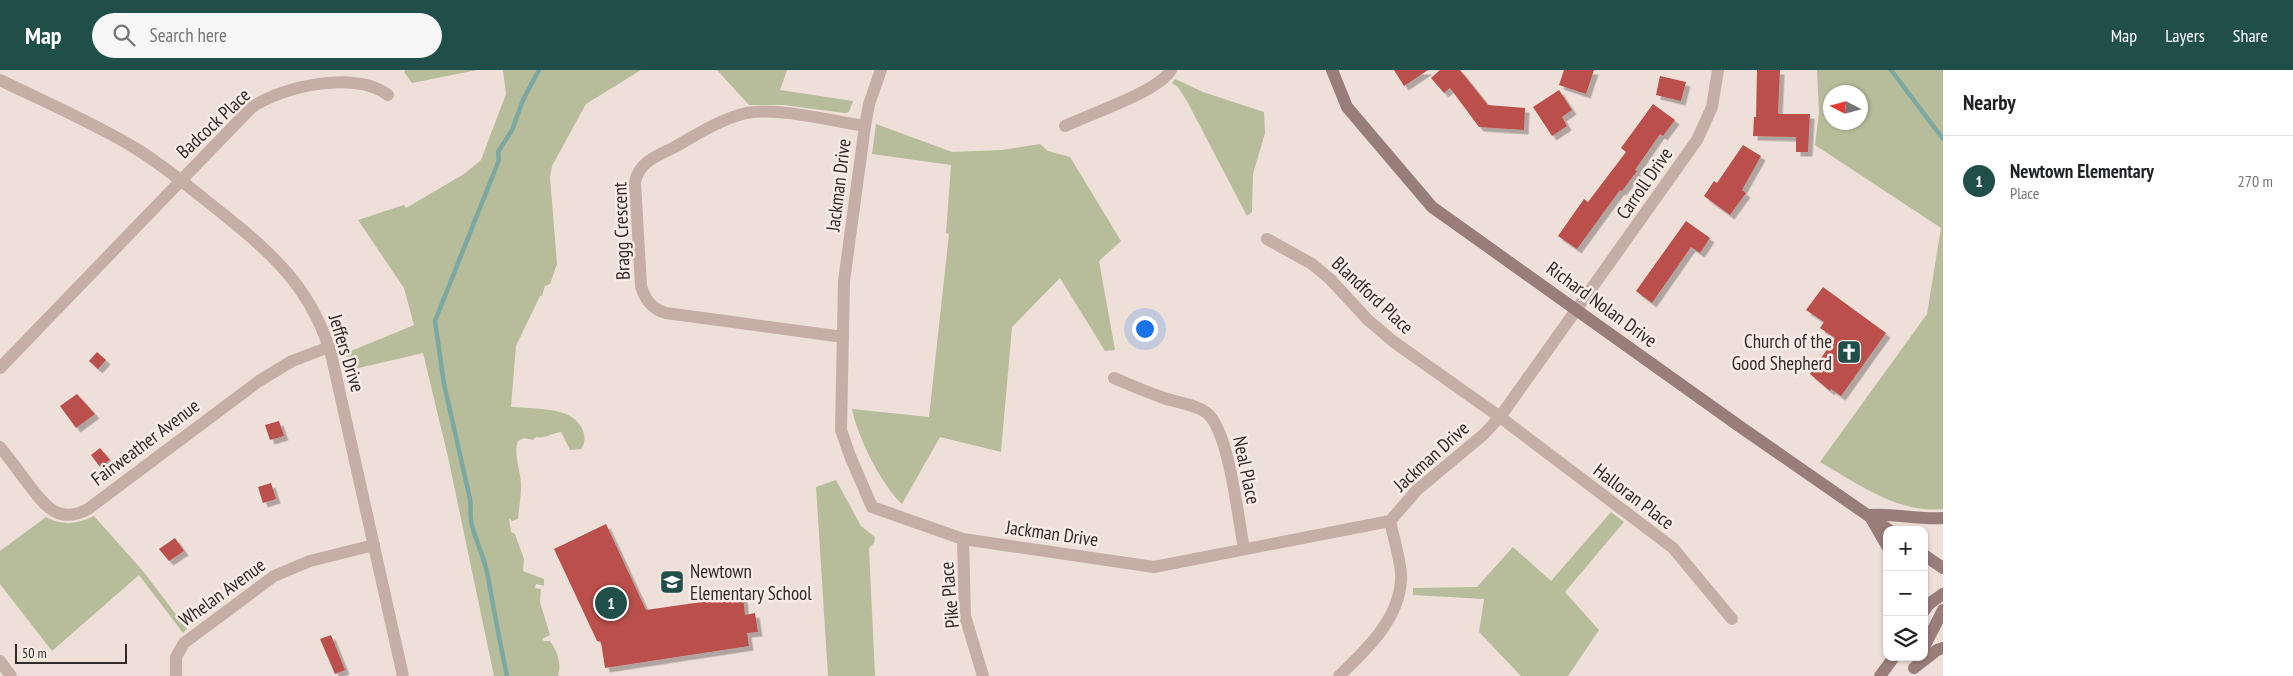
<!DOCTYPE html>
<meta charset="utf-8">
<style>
:root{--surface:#fff;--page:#f6f6f6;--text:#202124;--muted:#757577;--line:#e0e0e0;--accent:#204f49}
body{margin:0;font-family:"PT Sans Narrow",sans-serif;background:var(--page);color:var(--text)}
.controls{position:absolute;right:15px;bottom:15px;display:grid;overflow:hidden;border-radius:10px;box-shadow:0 1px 4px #0004}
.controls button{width:45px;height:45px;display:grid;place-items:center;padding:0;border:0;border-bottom:1px solid var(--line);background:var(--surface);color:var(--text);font:25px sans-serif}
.compass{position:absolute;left:1823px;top:15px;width:45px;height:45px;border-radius:50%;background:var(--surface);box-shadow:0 1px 4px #0004;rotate:276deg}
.scale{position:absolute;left:15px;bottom:12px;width:112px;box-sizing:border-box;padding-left:5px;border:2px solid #322826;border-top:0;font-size:14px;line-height:18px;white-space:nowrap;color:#322826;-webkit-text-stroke:4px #f7ebe5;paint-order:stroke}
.you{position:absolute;left:1144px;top:258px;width:18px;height:18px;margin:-12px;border:4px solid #fff;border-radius:50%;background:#1a73e8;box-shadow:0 0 0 8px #1a73e833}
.badge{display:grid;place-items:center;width:32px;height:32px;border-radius:50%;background:var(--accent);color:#fff;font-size:16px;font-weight:700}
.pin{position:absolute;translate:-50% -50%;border:2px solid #fff;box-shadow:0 1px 5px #0006}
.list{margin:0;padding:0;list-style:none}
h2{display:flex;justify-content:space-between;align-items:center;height:65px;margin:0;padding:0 20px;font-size:21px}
h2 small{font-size:16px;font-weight:400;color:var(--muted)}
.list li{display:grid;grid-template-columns:32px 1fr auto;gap:15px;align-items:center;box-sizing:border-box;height:90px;padding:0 20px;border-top:1px solid var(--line)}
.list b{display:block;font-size:19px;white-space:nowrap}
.list p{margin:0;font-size:16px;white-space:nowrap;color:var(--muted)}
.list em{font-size:16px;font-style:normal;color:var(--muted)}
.icon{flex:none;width:28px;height:28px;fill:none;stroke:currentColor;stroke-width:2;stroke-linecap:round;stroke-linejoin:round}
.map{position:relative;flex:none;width:1943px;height:606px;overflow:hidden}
header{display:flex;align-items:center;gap:30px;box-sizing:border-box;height:70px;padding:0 25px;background:var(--accent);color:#fff}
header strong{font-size:24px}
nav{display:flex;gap:28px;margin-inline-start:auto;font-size:18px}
.search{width:350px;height:45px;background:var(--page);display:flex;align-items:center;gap:12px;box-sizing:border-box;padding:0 18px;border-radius:28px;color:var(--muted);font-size:19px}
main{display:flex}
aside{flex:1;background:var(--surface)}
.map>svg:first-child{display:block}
.green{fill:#b7bc9b;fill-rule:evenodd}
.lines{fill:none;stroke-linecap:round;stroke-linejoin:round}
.stream{stroke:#7ba9a1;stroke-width:4.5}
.building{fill:#ba4f4b;filter:url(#shadow)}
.minor{stroke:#c5aea6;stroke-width:12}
.tertiary{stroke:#c5aea6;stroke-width:12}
.secondary{stroke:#987d78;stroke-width:12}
.labels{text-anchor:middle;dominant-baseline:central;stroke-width:5;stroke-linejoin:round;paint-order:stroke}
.street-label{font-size:19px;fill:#322826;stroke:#f7ebe5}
.poi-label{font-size:19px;fill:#322826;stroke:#f7ebe5;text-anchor:end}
</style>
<header>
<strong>Map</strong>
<div class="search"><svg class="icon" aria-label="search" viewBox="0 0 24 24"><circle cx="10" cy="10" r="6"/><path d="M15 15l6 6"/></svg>Search here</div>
<nav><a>Map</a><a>Layers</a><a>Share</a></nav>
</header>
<main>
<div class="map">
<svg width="1943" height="606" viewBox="0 0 1943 606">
<defs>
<filter id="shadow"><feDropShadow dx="4.5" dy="4.5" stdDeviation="0" flood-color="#0004"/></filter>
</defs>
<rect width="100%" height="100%" fill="#eee0d9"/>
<g class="green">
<polygon points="406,0 477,0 412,13 404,2"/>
<path d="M503,0H641L586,34L552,96L550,107L557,194L550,214L545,216L542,226H540L516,276L511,337C527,338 547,338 563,343C578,347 591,365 581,379L570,380L561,362C552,363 545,369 536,367L533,370L524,368L518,371C513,385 521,400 521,415C521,427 519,438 518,449L512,451L509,448L511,462L515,464L524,489L523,501L544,509V516L536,514L535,518L541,519L540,532L550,565L542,569L544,571H550C557,581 562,593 558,606H494L448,387L423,283L350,300L346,283L414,255L404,218L358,150L404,135L406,138L464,104L481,90L506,24Z"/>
<polygon points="717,0 787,0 780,20 853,31 849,42 845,43 783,35 749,35"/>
<path d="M1817,0H1943V439C1898,444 1857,413 1820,392L1927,244L1941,158L1815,75L1819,43ZM1830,22H1860V52H1830Z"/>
<polygon points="1175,9 1203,22 1264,42 1265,63 1253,104 1252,142 1247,146 1188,33 1178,17 1172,13"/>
<path d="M876,54L952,82L1002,80L1040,74L1048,81L1070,87L1121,171L1099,191L1115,280L1105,281L1060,208L1012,257L1001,382L940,367L902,434C882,416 857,366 852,339L929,347L949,164L946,163L951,95L872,84Z"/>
<polygon points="836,410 861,456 875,467 874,473 869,478 875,606 828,606 816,417"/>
<polygon points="1611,442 1624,452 1565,522 1599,560 1568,606 1521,606 1479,562 1484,529 1413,525 1413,518 1477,517 1513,477 1551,511"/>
<path d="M94,446L143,501L187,559L183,563L139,505L52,581L0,514V481L46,447C62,456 78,454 94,446Z"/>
</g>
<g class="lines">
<g class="stream">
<polyline points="1891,0 1943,69"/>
<path d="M507,606C500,573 494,541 488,507C485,490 477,473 472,456C470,450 471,437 470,429L444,314L435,251L499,90L498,82L512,60L523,30L539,0"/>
</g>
</g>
<g class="building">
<polygon points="1394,0 1428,0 1404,16"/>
<polygon points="1440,0 1460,0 1488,35 1525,38 1524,60 1479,57 1450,18 1444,23 1431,8"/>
<polygon points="1564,0 1594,0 1586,24 1559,15"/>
<polygon points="1757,0 1780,0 1778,44 1810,44 1808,82 1796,82 1796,67 1753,66 1754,47 1756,47"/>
<polygon points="1660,6 1686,12 1681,31 1656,25"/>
<polygon points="1559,20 1572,40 1562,47 1567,56 1552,66 1533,37"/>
<polygon points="1653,34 1675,50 1663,66 1660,64 1635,100 1637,101 1622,121 1620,120 1577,179 1558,166 1584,129 1588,132 1626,82 1621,78"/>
<polygon points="1743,75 1761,86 1742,120 1746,123 1730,145 1704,126 1714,111 1717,113"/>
<polygon points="1686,151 1710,168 1700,183 1691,177 1652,233 1636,221"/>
<polygon points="1823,217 1886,263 1841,326 1831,319 1830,321 1810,304 1835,268 1820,258 1824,252 1806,240"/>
<polygon points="97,282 106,290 98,299 89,291"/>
<polygon points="77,324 95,344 76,358 60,336"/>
<polygon points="279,351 284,366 270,370 265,355"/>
<polygon points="100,378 110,390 100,397 91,385"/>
<polygon points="271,413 276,429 263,433 258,417"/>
<polygon points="606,454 646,540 743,526 745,545 755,543 758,562 747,563 749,576 605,598 601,572 597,571 554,479"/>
<polygon points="175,468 184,481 169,491 159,479"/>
<polygon points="331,565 345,600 335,604 320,569"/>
</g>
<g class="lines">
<g class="minor">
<polyline points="881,0 869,34 865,56 844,211 841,360 850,386 872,437 963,469 1154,497 1390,451 1417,420 1483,365 1500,347 1697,70 1712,37 1718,0"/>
<path d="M0,10C45,32 92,52 135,78C166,97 194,121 223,144C275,185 314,222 332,288L403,606"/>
<path d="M1065,56C1090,44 1158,22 1171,0"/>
<polyline points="1267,169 1312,194 1330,209 1368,250 1394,272 1500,347 1673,478 1732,549"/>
<path d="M843,267L666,243C652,239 645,230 641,216L635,112C639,92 657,86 673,78C696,65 721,49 746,43C779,37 831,51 865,56"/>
<path d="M0,298L251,38C282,16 355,0 388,25"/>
<path d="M1114,308C1130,315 1147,322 1164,328C1178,333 1195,334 1207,343C1229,361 1238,448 1244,479"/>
<path d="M0,377C9,388 17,399 26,411C43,433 57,456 88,439L259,311L292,291L329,277"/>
<polyline points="963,469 965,546 983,606"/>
<polyline points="176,606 176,587 184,573 274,506 310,491 374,475"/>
<path d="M1339,606C1365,581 1398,551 1401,511C1403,498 1393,466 1390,451"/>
</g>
<polyline class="tertiary" points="0,591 11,606"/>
<g class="secondary">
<polyline points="1332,0 1347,37 1432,137 1742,358 1889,460"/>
<path d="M1869,445C1894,443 1918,450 1943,448"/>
<polyline points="1872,450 1887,476"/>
<polyline points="1924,485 1943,498"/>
<polyline points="1924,541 1929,534 1943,524"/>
<polyline points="1924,577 1943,540"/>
<polyline points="1914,598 1937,580 1943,578"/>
<polyline points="1880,606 1894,587"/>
</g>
</g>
<defs>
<symbol id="church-square" viewBox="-11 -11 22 22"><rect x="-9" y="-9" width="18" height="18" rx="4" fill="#204f49" stroke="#f7ebe5"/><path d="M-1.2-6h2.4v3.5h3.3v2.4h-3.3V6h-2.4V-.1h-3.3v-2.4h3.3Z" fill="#fff"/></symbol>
<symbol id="school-square" viewBox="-11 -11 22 22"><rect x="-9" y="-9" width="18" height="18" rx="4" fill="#204f49" stroke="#f7ebe5"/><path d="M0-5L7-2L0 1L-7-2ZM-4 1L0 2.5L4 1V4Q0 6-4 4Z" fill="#fff"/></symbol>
</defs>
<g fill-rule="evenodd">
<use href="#church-square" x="1835" y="268" width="28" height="28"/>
<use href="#school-square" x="658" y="498" width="28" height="28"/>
</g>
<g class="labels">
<g class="street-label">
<text transform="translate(213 53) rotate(-43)">Badcock Place</text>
<text transform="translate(1644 113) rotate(-55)">Carroll Drive</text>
<text transform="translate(838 115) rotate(-83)">Jackman Drive</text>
<text transform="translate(621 161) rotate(-92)">Bragg Crescent</text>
<text transform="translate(1373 225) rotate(43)">Blandford Place</text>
<text transform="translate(1602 234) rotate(36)">Richard Nolan Drive</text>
<text transform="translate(347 283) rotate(73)">Jeffers Drive</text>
<text transform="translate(145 372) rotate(-37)">Fairweather Avenue</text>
<text transform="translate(1431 386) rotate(-42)">Jackman Drive</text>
<text transform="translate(1247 400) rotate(78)">Neal Place</text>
<text transform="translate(1634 426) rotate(37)">Halloran Place</text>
<text transform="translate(1052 463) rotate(8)">Jackman Drive</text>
<text transform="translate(222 522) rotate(-36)">Whelan Avenue</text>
<text transform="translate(949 525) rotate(-95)">Pike Place</text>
</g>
<g class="poi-label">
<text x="1832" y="271">Church of the<tspan x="1832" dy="22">Good Shepherd</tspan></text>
<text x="690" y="501" text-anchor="start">Newtown<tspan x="690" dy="22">Elementary School</tspan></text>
</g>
</g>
</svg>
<div class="controls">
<button>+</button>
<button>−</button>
<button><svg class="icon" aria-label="layers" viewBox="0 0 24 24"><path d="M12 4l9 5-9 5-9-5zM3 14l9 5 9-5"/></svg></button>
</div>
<svg class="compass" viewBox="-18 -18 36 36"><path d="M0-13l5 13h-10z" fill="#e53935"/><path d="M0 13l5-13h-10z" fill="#757577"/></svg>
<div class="scale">50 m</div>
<div class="you"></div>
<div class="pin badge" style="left:611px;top:533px">1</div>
</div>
<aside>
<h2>Nearby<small></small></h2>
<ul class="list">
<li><span class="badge">1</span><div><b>Newtown Elementary</b><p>Place</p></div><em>270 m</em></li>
</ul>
</aside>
</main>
